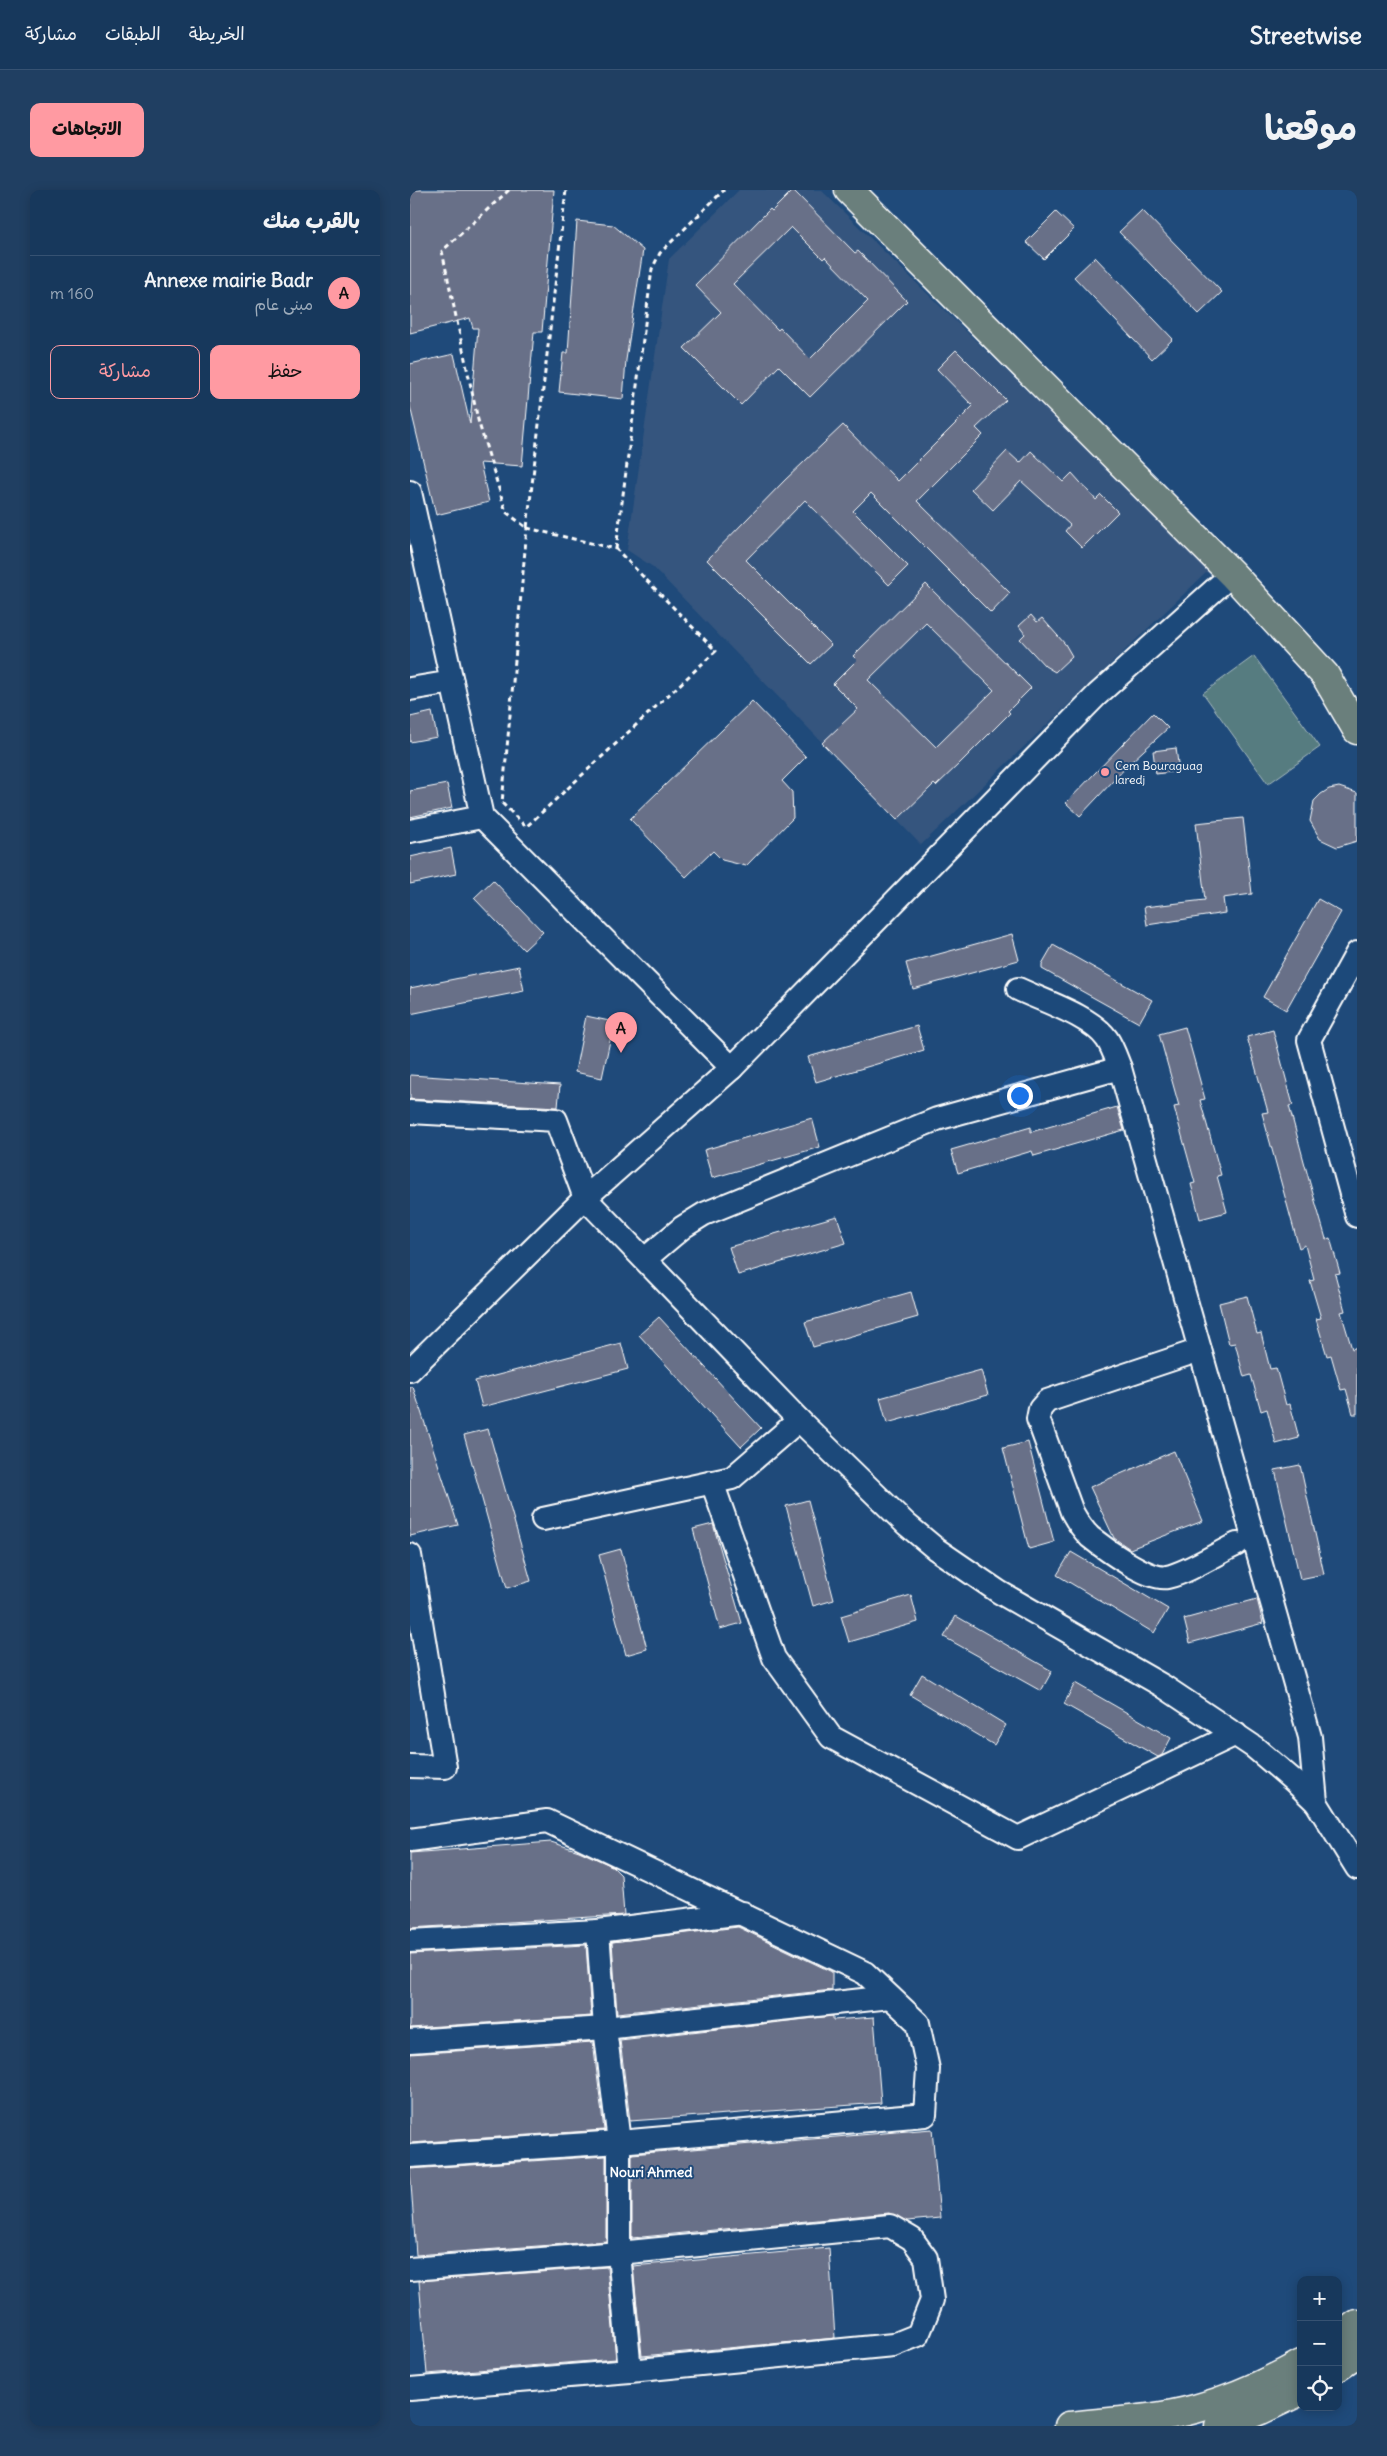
<!DOCTYPE html>
<html lang="ar">
<meta charset="utf-8">
<style>
:root{--surface:#17385c;--page:#203f62;--text:#f1f3f6;--muted:#9eacbb;--line:#365272;--accent:#ff9aa2}
body{margin:0;font-family:Delius,"Playpen Sans Arabic",sans-serif;background:var(--page);color:var(--text);direction:rtl}
.controls{position:absolute;right:15px;bottom:15px;display:grid;overflow:hidden;border-radius:10px;box-shadow:0 2px 12px #0003}
.controls button{width:45px;height:45px;display:grid;place-items:center;padding:0;border:0;border-bottom:1px solid var(--line);background:var(--surface);color:var(--text);font:25px sans-serif}
.you{position:absolute;left:609px;top:905px;width:18px;height:18px;margin:-12px;border:4px solid #fff;border-radius:50%;background:#1a73e8;box-shadow:0 0 0 8px #1a73e833}
.badge{display:grid;place-items:center;width:32px;height:32px;border-radius:50%;background:var(--accent);color:#111;font-size:16px;font-weight:700}
.pin{position:absolute;translate:-50% -41px;filter:drop-shadow(0 1px 2px #0008)}
.pin::after{content:'';position:absolute;top:26px;width:18px;height:15px;background:inherit;clip-path:polygon(0 0,100% 0,50% 100%)}
.list{margin:0;padding:0;list-style:none}
h2{display:flex;justify-content:space-between;align-items:center;height:65px;margin:0;padding:0 20px;font-size:21px}
h2 small{font-size:16px;font-weight:400;color:var(--muted)}
.list li{display:grid;grid-template-columns:32px 1fr auto;gap:15px;align-items:center;box-sizing:border-box;height:75px;padding:0 20px;border-top:1px solid var(--line)}
.list b{display:block;font-size:19px;white-space:nowrap}
.list p{margin:0;font-size:16px;white-space:nowrap;color:var(--muted)}
.list em{font-size:16px;font-style:normal;color:var(--muted)}
.actions{display:flex;gap:10px;padding:15px 20px}
.actions a{flex:1;padding:11px 0;border:1px solid var(--accent);border-radius:10px;text-align:center;font-size:18px;color:var(--accent)}
.actions .main{background:var(--accent);color:#111}
.icon{flex:none;width:28px;height:28px;fill:none;stroke:currentColor;stroke-width:2;stroke-linecap:round;stroke-linejoin:round}
.map{position:relative;flex:none;width:947px;height:2236px;overflow:hidden;direction:ltr;border-radius:10px}
header{display:flex;align-items:center;gap:30px;box-sizing:border-box;height:70px;padding:0 25px;background:var(--surface);border-bottom:1px solid var(--line)}
header strong{font-size:24px}
nav{display:flex;gap:28px;margin-inline-start:auto;font-size:18px}
.intro{display:flex;align-items:center;justify-content:space-between;box-sizing:border-box;height:120px;padding:0 30px}
h1{margin:0;font-size:35px}
.button{padding:12px 22px;border-radius:10px;background:var(--accent);color:#111;font-size:18px;font-weight:700}
main{display:flex;gap:30px;padding:0 30px}
aside{flex:1;background:var(--surface);border-radius:10px;box-shadow:0 2px 12px #0003}
.map>svg:first-child{display:block}
.built{fill:#35557e}
.green{fill:#567b80;stroke:#aabdc0}
.building{fill:#676f88;stroke:#fff;fill-rule:evenodd}
.lines{fill:none;stroke-linecap:round;stroke-linejoin:round}
.minor-casing{stroke:#fff;stroke-width:26}
.major-casing{stroke:#fff;stroke-width:31}
.path{stroke:#fff;stroke-width:3;stroke-dasharray:5 4;stroke-linecap:butt}
.minor{stroke:#1f4a7a;stroke-width:22}
.major{stroke:#6b7f7c;stroke-width:28}
.poi-dot{fill:#ff9aa2;stroke:#1f4a7a;stroke-width:2}
.labels{text-anchor:middle;dominant-baseline:central;stroke-width:4;stroke-linejoin:round;paint-order:stroke}
.poi-label{font-size:12px;fill:#fff;stroke:#1f4a7a;text-anchor:start}
.neighbourhood-label{font-size:14px;font-weight:bold;fill:#fff;stroke:#1f4a7a}
</style>
<header>
<strong>Streetwise</strong>
<nav><a>الخريطة</a><a>الطبقات</a><a>مشاركة</a></nav>
</header>
<div class="intro"><h1>موقعنا</h1><a class="button">الاتجاهات</a></div>
<main>
<div class="map">
<svg width="947" height="2236" viewBox="0 0 947 2236">
<rect width="100%" height="100%" fill="#1f4a7a"/>
<filter id="ink" filterUnits="userSpaceOnUse"><feTurbulence type="fractalNoise" baseFrequency=".02" numOctaves="2"/><feDisplacementMap in="SourceGraphic" scale="10" xChannelSelector="R" yChannelSelector="G"/><feConvolveMatrix kernelMatrix="1 2 1 2 8 2 1 2 1" color-interpolation-filters="sRGB"/></filter>
<g filter="url(#ink)">
<polygon class="built" points="329,0 411,0 800,379 511,655 243,377 217,360 259,69"/>
<polygon class="green" points="844,466 910,557 858,594 793,503"/>
<g class="building">
<polygon points="0,0 144,0 132,142 124,142 112,276 70,273 79,312 26,325 0,216 0,174 44,164 60,234 68,138 63,138 60,128 0,143"/>
<path d="M383,0L445,63L448,61L497,111L400,207L369,176L331,215L274,158L311,122L285,95L360,19L362,21ZM381,37L413,69L415,67L458,111L400,169L370,138L368,140L323,94Z"/>
<polygon points="732,20 812,102 789,124 709,42"/>
<polygon points="646,22 664,39 634,69 616,52"/>
<polygon points="167,31 203,35 233,60 216,170 213,209 149,202 153,163 158,163"/>
<polygon points="685,67 763,149 742,169 664,87"/>
<polygon points="546,160 596,210 566,238 573,245 507,311 600,403 581,423 461,303 443,321 498,376 479,395 395,310 336,370 421,455 401,474 297,370 375,290 433,235 488,291 563,216 527,179"/>
<polygon points="597,261 610,273 621,261 653,292 662,283 686,310 691,305 708,322 672,358 655,341 660,335 611,291 583,320 561,299"/>
<path d="M516,394L621,498L598,521L600,523L549,574L526,596L524,594L487,630L412,553L448,519L423,494L447,470L443,466ZM516,433L584,500L526,557L458,490Z"/>
<polygon points="621,425 627,432 632,428 655,454 662,466 645,482 635,476 610,449 615,444 609,436"/>
<polygon points="342,511 396,567 372,591 382,602 383,628 336,676 312,670 303,661 276,687 220,629"/>
<polygon points="22,522 27,547 0,552 0,527"/>
<polygon points="743,523 758,538 721,572 670,626 656,613"/>
<polygon points="766,558 769,581 746,584 743,561"/>
<polygon points="37,594 42,618 0,627 0,601"/>
<polygon points="929,597 947,603 947,651 927,657 910,649 900,631 904,611 911,604 919,599"/>
<polygon points="833,628 842,704 813,708 815,723 737,735 734,717 795,710 786,633"/>
<polygon points="41,658 46,684 0,694 0,667"/>
<polygon points="83,690 133,742 114,760 64,708"/>
<polygon points="908,709 931,722 876,820 853,807"/>
<polygon points="602,744 609,770 503,799 496,773"/>
<polygon points="643,755 742,810 729,833 632,779 632,774"/>
<polygon points="109,776 114,801 0,824 0,798"/>
<polygon points="176,826 204,832 192,888 165,882"/>
<polygon points="507,836 514,860 406,892 398,867"/>
<polygon points="775,837 795,909 790,910 811,985 807,986 817,1022 790,1029 781,994 785,993 764,917 769,916 749,844"/>
<polygon points="863,840 883,915 879,916 899,990 916,1049 920,1048 930,1083 925,1084 935,1121 931,1122 942,1159 947,1157 947,1224 943,1224 936,1199 931,1200 921,1165 917,1166 906,1129 911,1128 900,1091 904,1090 895,1055 889,1058 852,923 858,922 837,847"/>
<polygon points="0,885 150,895 148,917 0,909"/>
<polygon points="707,917 714,940 624,966 622,961 548,983 541,960 621,937 621,942"/>
<polygon points="402,928 410,957 302,988 294,960"/>
<polygon points="427,1026 436,1053 328,1085 319,1057"/>
<polygon points="501,1102 508,1127 403,1157 395,1132"/>
<polygon points="837,1106 847,1144 851,1143 860,1179 866,1178 876,1215 880,1214 889,1248 866,1254 857,1219 851,1221 841,1185 834,1187 825,1153 819,1154 809,1113"/>
<polygon points="249,1127 351,1238 331,1257 229,1145"/>
<polygon points="211,1153 218,1179 72,1217 65,1191"/>
<polygon points="571,1180 578,1205 477,1233 470,1208"/>
<polygon points="0,1197 3,1197 48,1335 0,1346"/>
<polygon points="78,1239 121,1391 97,1398 54,1245"/>
<polygon points="618,1252 644,1352 619,1359 593,1258"/>
<polygon points="764,1261 793,1331 720,1359 704,1348 680,1297"/>
<polygon points="890,1275 914,1384 890,1389 865,1280"/>
<polygon points="398,1310 424,1410 403,1416 376,1316"/>
<polygon points="303,1334 332,1433 310,1439 283,1339"/>
<polygon points="211,1359 237,1459 216,1465 189,1365"/>
<polygon points="661,1362 758,1419 744,1443 647,1385"/>
<polygon points="501,1405 508,1432 439,1452 431,1426"/>
<polygon points="847,1409 853,1433 780,1453 774,1429"/>
<polygon points="546,1426 642,1481 631,1501 534,1447"/>
<polygon points="512,1484 596,1535 584,1555 500,1505"/>
<polygon points="665,1493 761,1548 752,1565 748,1567 654,1514"/>
<polygon points="141,1652 169,1661 202,1676 211,1685 214,1725 0,1738 0,1663"/>
<polygon points="328,1737 422,1782 422,1800 207,1823 202,1752"/>
<polygon points="176,1755 181,1826 0,1838 0,1764"/>
<polygon points="423,1826 423,1830 464,1827 471,1913 220,1931 210,1850"/>
<polygon points="183,1852 194,1940 0,1953 0,1864"/>
<polygon points="522,1939 530,2028 497,2031 479,2023 222,2048 222,1964"/>
<polygon points="196,1966 196,2051 6,2065 0,1979"/>
<polygon points="419,2058 425,2148 232,2166 223,2076"/>
<polygon points="197,2077 206,2169 17,2184 9,2091"/>
</g>
<g class="lines">
<defs>
<g id="minor">
<polyline points="0,302 72,627 322,878"/>
<polyline points="0,499 42,492"/>
<polyline points="0,641 72,627"/>
<polyline points="947,763 899,850 947,1026"/>
<path d="M608,799C633,811 681,826 697,849C703,858 706,868 710,878L900,1547L906,1612"/>
<polyline points="0,922 146,930 175,1008 389,1230 496,1334 526,1359 589,1402 753,1496 844,1557 884,1591 906,1612 947,1678"/>
<polyline points="235,1069 273,1037 294,1024 527,929 710,878"/>
<path d="M790,1160L637,1211L630,1219L628,1229L662,1322C667,1331 673,1340 680,1347C695,1359 739,1391 757,1387C777,1383 808,1363 827,1354"/>
<polyline points="0,1180 175,1008 322,878 687,505 822,384"/>
<polyline points="302,1292 364,1468 421,1547 608,1648 826,1544"/>
<polyline points="133,1329 322,1288 389,1230"/>
<polyline points="0,1365 35,1577 0,1576"/>
<polyline points="0,1650 137,1631 455,1783 508,1833 518,1879 515,1925 209,1952 0,1966"/>
<polyline points="188,1741 195,1838 209,1952 209,2063 220,2181"/>
<polyline points="0,1751 188,1741 333,1723"/>
<polyline points="0,1851 195,1838 480,1807"/>
<polyline points="0,2079 209,2063 480,2036 502,2049 516,2068 522,2110 508,2145 483,2155 220,2181 0,2199"/>
</g>
<g id="major">
<polyline points="439,0 822,384 915,485 947,540"/>
<polyline points="928,2149 947,2134"/>
<polyline points="928,2177 947,2164"/>
<path d="M659,2236C701,2231 745,2230 785,2219C822,2209 857,2193 891,2174"/>
<polyline points="809,2236 851,2220 891,2201"/>
</g>
</defs>
<use href="#minor" class="minor-casing"/>
<use href="#major" class="major-casing"/>
<g class="path">
<polyline points="99,0 32,61 68,230 96,322 117,338 156,0"/>
<polygon points="117,338 206,359 306,461 116,637 92,613"/>
<polyline points="206,359 242,79 250,63 314,0"/>
</g>
<use href="#minor" class="minor"/>
<use href="#major" class="major"/>
</g>
</g>
<circle class="poi-dot" cx="695" cy="582" r="5"/>
<g class="labels">
<g class="poi-label">
<text x="705" y="575">Cem Bouraguag<tspan x="705" dy="14">laredj</tspan></text>
</g>
<g class="neighbourhood-label">
<text x="241" y="1982">Nouri Ahmed</text>
</g>
</g>
</svg>
<div class="controls">
<button>+</button>
<button>−</button>
<button><svg class="icon" aria-label="locate" viewBox="0 0 24 24"><circle cx="12" cy="12" r="6"/><path d="M12 2v4M12 18v4M2 12h4M18 12h4"/></svg></button>
</div>
<div class="you"></div>
<div class="pin badge" style="left:211px;top:863px">A</div>
</div>
<aside>
<h2>بالقرب منك<small></small></h2>
<ul class="list">
<li><span class="badge">A</span><div><b>Annexe mairie Badr</b><p>مبنى عام</p></div><em>160 m</em></li>
</ul>
<div class="actions"><a class="main">حفظ</a><a>مشاركة</a></div>
</aside>
</main>
